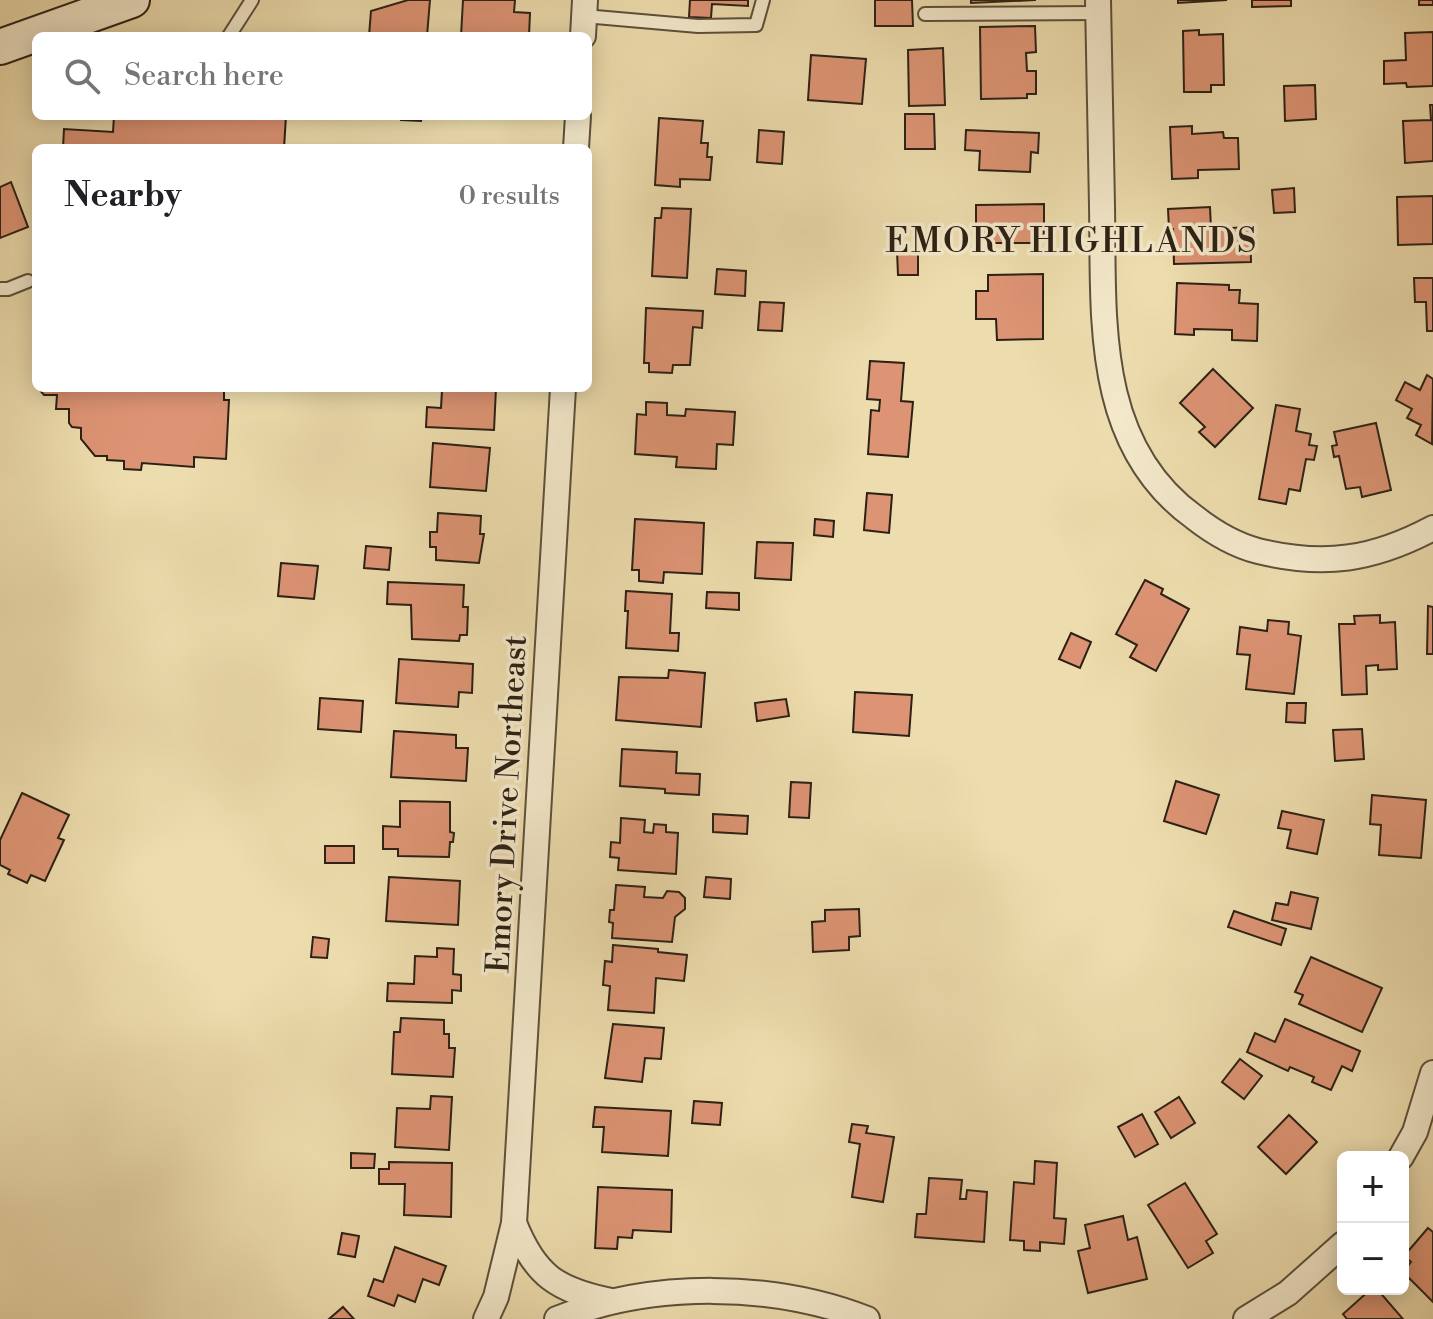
<!DOCTYPE html>
<meta charset="utf-8">
<style>
:root{--surface:#fff;--page:#f2f2f2;--text:#202124;--muted:#757577;--line:#e0e0e0}
body{margin:0;font-family:"Libre Bodoni",serif;background:var(--page);color:var(--text)}
.controls{position:absolute;right:24px;bottom:24px;display:grid;overflow:hidden;border-radius:12px;box-shadow:0 4px 20px #0003}
.controls button{width:72px;height:72px;display:grid;place-items:center;padding:0;border:0;border-bottom:2px solid var(--line);background:var(--surface);color:var(--text);font:40px sans-serif}
.list{margin:0;padding:0;list-style:none}
h2{display:flex;justify-content:space-between;align-items:center;height:104px;margin:0;padding:0 32px;font-size:34px}
h2 small{font-size:26px;font-weight:400;color:var(--muted)}
.icon{flex:none;width:44px;height:44px;fill:none;stroke:currentColor;stroke-width:2;stroke-linecap:round;stroke-linejoin:round}
.map{position:relative;flex:none;width:1433px;height:1319px;overflow:hidden}
.search{position:absolute;background:var(--surface);box-shadow:0 4px 20px #0003;left:32px;top:32px;width:560px;height:88px;display:flex;align-items:center;gap:20px;box-sizing:border-box;padding:0 28px;border-radius:12px;color:var(--muted);font-size:30px}
.panel{position:absolute;background:var(--surface);box-shadow:0 4px 20px #0003;left:32px;top:144px;width:560px;height:248px;border-radius:12px}
.map>svg:first-child{display:block}
.building{fill:#dd9474;stroke:#2b2115;stroke-width:2}
.lines{fill:none;stroke-linecap:round;stroke-linejoin:round}
.lane-casing{stroke:#5c503b;stroke-width:16}
.street-casing{stroke:#5c503b;stroke-width:28}
.secondary-casing{stroke:#2b2115;stroke-width:38}
.lane{stroke:#f3e8ca;stroke-width:12}
.street{stroke:#f3e8ca;stroke-width:24}
.secondary{stroke:#f3e8ca;stroke-width:34}
.labels{text-anchor:middle;dominant-baseline:central;stroke-width:7;stroke-linejoin:round;paint-order:stroke}
.street-label{font-size:32px;fill:#2b2115;stroke:#f3e8ca}
.neighbourhood-label{font-size:34px;letter-spacing:2px;fill:#2b2115;stroke:#f3e8ca}
</style>
<div class="map">
<svg width="1433" height="1319" viewBox="0 0 1433 1319">
<rect width="100%" height="100%" fill="#eddcad"/>
<filter id="stains"><feTurbulence type="fractalNoise" baseFrequency=".0025" numOctaves="4"/><feColorMatrix values="0 0 0 0 .2 0 0 0 0 .09 0 0 0 0 .02 0 0 0 .5 -.17"/></filter>
<radialGradient id="worn" r=".72"><stop offset=".6" stop-color="#630" stop-opacity="0"/><stop offset="1" stop-color="#630" stop-opacity=".3"/></radialGradient>
<g class="building">
<polygon points="408,0 430,0 427,36 369,36 371,11"/>
<polygon points="463,0 515,0 514,12 530,13 529,36 461,36"/>
<polygon points="690,0 748,0 748,6 712,4 711,18 689,17"/>
<polygon points="875,0 912,0 913,26 875,26"/>
<polygon points="971,0 1036,0 971,3"/>
<polygon points="1178,0 1227,0 1178,3"/>
<polygon points="1252,0 1291,0 1291,6 1252,7"/>
<rect x="1419" y="0" width="14" height="5"/>
<polygon points="1035,26 1036,52 1026,53 1027,71 1036,71 1036,94 1027,94 1027,98 981,99 980,27"/>
<polygon points="1199,30 1199,35 1223,34 1224,85 1211,85 1211,92 1184,92 1183,31"/>
<polygon points="1433,32 1433,86 1407,87 1406,83 1384,84 1384,61 1406,60 1405,33"/>
<polygon points="943,48 945,105 909,106 908,50"/>
<polygon points="811,55 866,59 862,104 808,100"/>
<polygon points="1315,85 1316,119 1285,121 1284,86"/>
<polygon points="1430,105 1433,105 1433,161 1405,163 1403,121 1431,120"/>
<polygon points="905,114 934,114 935,149 905,149"/>
<polygon points="114,116 250,118 250,116 286,116 284,148 63,148 64,129 113,132"/>
<polygon points="401,116 422,116 421,121 401,120"/>
<polygon points="659,118 703,121 701,143 708,143 707,157 712,157 710,180 680,179 680,187 655,185"/>
<polygon points="1192,126 1192,134 1223,132 1224,138 1238,138 1239,169 1198,170 1198,178 1172,179 1170,127"/>
<polygon points="759,130 784,132 782,164 757,162"/>
<polygon points="966,130 1039,133 1038,153 1031,152 1030,172 979,170 980,151 965,150"/>
<polygon points="11,182 28,227 0,238 0,187"/>
<polygon points="1294,188 1295,212 1274,213 1272,190"/>
<polygon points="1433,196 1433,244 1398,245 1397,197"/>
<polygon points="1044,204 1044,235 1036,235 1036,243 976,243 976,205"/>
<polygon points="1210,207 1211,229 1250,227 1251,262 1174,264 1173,229 1169,229 1168,209"/>
<polygon points="662,208 691,209 687,278 652,276 655,218 661,218"/>
<polygon points="897,251 918,251 918,275 898,275"/>
<polygon points="717,269 746,271 745,296 715,294"/>
<polygon points="1043,274 1043,339 997,340 996,319 976,319 976,291 988,291 988,275"/>
<polygon points="1414,278 1433,278 1433,331 1427,331 1426,302 1415,302"/>
<polygon points="1177,283 1229,285 1229,290 1240,290 1239,303 1258,304 1257,341 1232,340 1232,330 1194,329 1194,335 1175,334"/>
<polygon points="760,302 784,303 782,331 758,330"/>
<polygon points="646,308 703,311 702,328 693,327 690,365 673,365 672,373 649,372 649,363 644,363"/>
<polygon points="870,361 904,363 901,401 913,402 908,457 868,454 871,410 879,411 880,400 867,399"/>
<polygon points="1213,369 1253,408 1215,447 1199,432 1205,427 1180,403"/>
<polygon points="1427,375 1433,379 1432,444 1416,435 1421,425 1407,418 1412,409 1396,400 1405,382 1420,390"/>
<polygon points="38,388 224,388 224,400 229,400 226,459 194,457 194,467 142,463 141,470 124,469 124,461 107,460 107,456 95,456 81,439 81,428 72,427 69,423 69,409 56,409 57,395 44,395"/>
<polygon points="496,388 494,430 426,427 427,407 441,408 442,390 429,388"/>
<polygon points="646,402 667,403 667,415 685,416 686,409 735,412 733,445 717,444 716,469 676,467 677,457 635,454 637,414 646,415"/>
<polygon points="1276,405 1300,409 1296,431 1311,434 1309,445 1317,446 1314,460 1306,459 1300,491 1289,489 1286,504 1259,499"/>
<polygon points="1376,423 1391,490 1362,497 1360,487 1346,489 1339,456 1334,457 1332,446 1337,445 1334,432"/>
<polygon points="433,443 490,448 486,491 430,487"/>
<polygon points="867,493 892,495 889,533 864,530"/>
<polygon points="438,513 481,516 480,534 484,534 479,563 436,560 436,547 430,547 430,532 437,532"/>
<polygon points="635,519 704,523 702,574 664,572 663,583 639,581 639,570 632,570"/>
<polygon points="815,519 834,521 833,537 814,535"/>
<polygon points="757,542 793,543 791,580 755,578"/>
<polygon points="366,546 391,548 389,570 364,568"/>
<polygon points="281,563 318,566 314,599 278,596"/>
<polygon points="1145,580 1163,589 1161,594 1189,609 1156,671 1130,657 1137,645 1116,634"/>
<polygon points="388,582 464,585 463,607 468,607 467,635 460,635 459,641 412,639 411,605 387,604"/>
<polygon points="626,591 672,594 670,633 679,633 678,651 626,648 628,611 625,611"/>
<polygon points="707,592 739,593 739,610 706,608"/>
<polygon points="1428,606 1433,607 1433,654 1427,654"/>
<polygon points="1380,615 1380,623 1395,622 1397,669 1378,670 1378,665 1366,666 1367,694 1342,695 1339,624 1355,624 1354,616"/>
<polygon points="1268,620 1289,622 1288,634 1301,636 1294,694 1246,689 1250,655 1237,654 1240,627 1267,631"/>
<polygon points="1071,633 1091,642 1080,668 1059,659"/>
<polygon points="399,659 473,664 472,693 459,692 458,707 396,703"/>
<polygon points="669,670 705,673 701,727 616,720 619,677 668,678"/>
<polygon points="855,692 912,695 909,736 853,732"/>
<polygon points="320,698 363,701 361,732 318,729"/>
<polygon points="786,699 789,716 757,721 755,703"/>
<polygon points="1287,703 1306,703 1305,723 1286,722"/>
<polygon points="1362,729 1364,759 1335,761 1333,730"/>
<polygon points="394,731 456,735 456,748 468,748 466,781 391,777"/>
<polygon points="622,749 677,752 676,773 700,774 699,795 665,793 665,789 620,786"/>
<polygon points="1176,781 1219,795 1206,834 1164,821"/>
<polygon points="791,782 811,783 809,818 789,817"/>
<polygon points="22,793 69,815 58,838 64,840 45,881 31,875 27,883 8,874 10,870 0,865 0,840"/>
<polygon points="1372,795 1426,800 1421,858 1379,855 1381,825 1370,824"/>
<polygon points="400,801 450,802 450,832 454,833 453,842 450,842 449,857 398,856 398,849 383,849 383,826 400,827"/>
<polygon points="1282,811 1324,820 1317,854 1287,848 1291,830 1278,828"/>
<polygon points="713,814 748,816 747,834 713,832"/>
<polygon points="621,818 645,820 644,832 653,833 654,824 666,825 666,832 678,833 676,874 618,870 619,858 610,857 611,842 620,843"/>
<rect x="325" y="846" width="29" height="17"/>
<polygon points="389,877 460,881 458,925 386,921"/>
<polygon points="706,877 731,879 730,899 704,897"/>
<polygon points="616,885 645,887 644,897 663,898 667,891 679,892 685,898 685,909 675,917 672,942 612,938 613,923 609,922 610,910 614,910"/>
<polygon points="1291,892 1318,898 1311,929 1272,920 1276,903 1288,905"/>
<polygon points="859,909 860,936 849,937 849,950 813,952 812,922 825,921 825,910"/>
<polygon points="1234,911 1286,929 1281,945 1228,927"/>
<polygon points="313,937 329,939 327,958 311,957"/>
<polygon points="613,945 658,949 658,952 687,955 684,981 656,978 654,1013 608,1010 610,986 603,985 605,961 612,962"/>
<polygon points="437,948 454,949 453,974 461,975 461,991 452,990 452,1003 387,1001 388,983 414,984 415,956 437,957"/>
<polygon points="1311,957 1382,988 1362,1032 1299,1004 1303,995 1295,992"/>
<polygon points="401,1018 444,1020 444,1034 449,1034 449,1048 455,1048 453,1077 392,1074 394,1032 400,1032"/>
<polygon points="1285,1019 1360,1051 1352,1071 1342,1066 1331,1090 1312,1082 1314,1077 1290,1067 1288,1071 1247,1052 1255,1033 1275,1042"/>
<polygon points="613,1024 664,1028 661,1059 645,1058 642,1082 605,1078"/>
<polygon points="1240,1059 1262,1076 1244,1099 1222,1082"/>
<polygon points="431,1096 452,1097 449,1150 395,1147 397,1108 430,1109"/>
<polygon points="1179,1097 1195,1123 1171,1138 1155,1112"/>
<polygon points="694,1101 722,1103 720,1125 692,1123"/>
<polygon points="595,1107 671,1111 668,1156 602,1152 604,1127 593,1127"/>
<polygon points="1142,1114 1158,1144 1135,1157 1118,1127"/>
<polygon points="1289,1115 1317,1142 1286,1174 1258,1147"/>
<polygon points="852,1124 868,1126 866,1133 894,1137 883,1202 852,1197 860,1144 849,1142"/>
<polygon points="351,1153 375,1154 374,1168 351,1168"/>
<polygon points="1035,1161 1057,1163 1054,1218 1066,1219 1064,1244 1040,1242 1040,1251 1024,1250 1024,1241 1010,1240 1014,1182 1034,1184"/>
<polygon points="389,1162 452,1163 451,1217 404,1215 405,1184 379,1184 379,1169 389,1169"/>
<polygon points="929,1178 962,1180 960,1199 966,1199 967,1190 987,1192 984,1242 915,1237 917,1214 926,1214"/>
<polygon points="1185,1183 1217,1234 1206,1241 1213,1253 1188,1268 1148,1205"/>
<polygon points="598,1187 672,1190 671,1232 633,1230 632,1238 618,1237 617,1249 595,1248"/>
<polygon points="1123,1216 1128,1240 1137,1237 1147,1279 1088,1293 1078,1251 1090,1248 1085,1225"/>
<polygon points="1428,1228 1433,1232 1433,1302 1403,1272 1411,1262 1404,1256"/>
<polygon points="342,1233 359,1236 355,1257 338,1254"/>
<polygon points="395,1247 446,1266 439,1285 423,1279 415,1302 398,1295 394,1306 368,1296 374,1279 383,1282"/>
<polygon points="1371,1289 1377,1289 1403,1319 1347,1319 1343,1314"/>
<polygon points="343,1307 354,1319 329,1319"/>
</g>
<g class="lines">
<defs>
<g id="lane">
<polyline points="925,14 1098,13"/>
<polyline points="584,16 698,26 756,25 763,0"/>
<polyline points="229,36 252,0"/>
<polyline points="0,289 8,289 28,281"/>
</g>
<g id="street">
<path d="M1098,0C1099,69 1101,137 1102,206C1104,317 1093,444 1194,517C1213,532 1235,545 1258,551C1324,567 1373,560 1433,528"/>
<polyline points="583,36 585,0"/>
<polyline points="576,148 578,116"/>
<polyline points="1401,1157 1415,1132 1433,1073"/>
<path d="M514,1223C535,1276 557,1290 611,1301"/>
<polyline points="486,1319 496,1297 514,1223 563,388"/>
<path d="M557,1319C652,1281 772,1282 867,1319"/>
<polyline points="1246,1319 1288,1293 1343,1244"/>
</g>
<polyline id="secondary" points="0,47 132,0"/>
</defs>
<use href="#lane" class="lane-casing"/>
<use href="#street" class="street-casing"/>
<use href="#secondary" class="secondary-casing"/>
<use href="#lane" class="lane"/>
<use href="#street" class="street"/>
<use href="#secondary" class="secondary"/>
</g>
<g class="labels">
<g class="street-label">
<text transform="translate(507 804) rotate(-87)">Emory Drive Northeast</text>
</g>
<g class="neighbourhood-label">
<text x="1072" y="242">EMORY HIGHLANDS</text>
</g>
</g>
<rect width="100%" height="100%" filter="url(#stains)"/>
<rect width="100%" height="100%" fill="url(#worn)"/>
</svg>
<div class="controls">
<button>+</button>
<button>−</button>
</div>
<div class="search"><svg class="icon" aria-label="search" viewBox="0 0 24 24"><circle cx="10" cy="10" r="6"/><path d="M15 15l6 6"/></svg>Search here</div>
<section class="panel">
<h2>Nearby<small>0 results</small></h2>
<ul class="list">
</ul>
</section>
</div>
